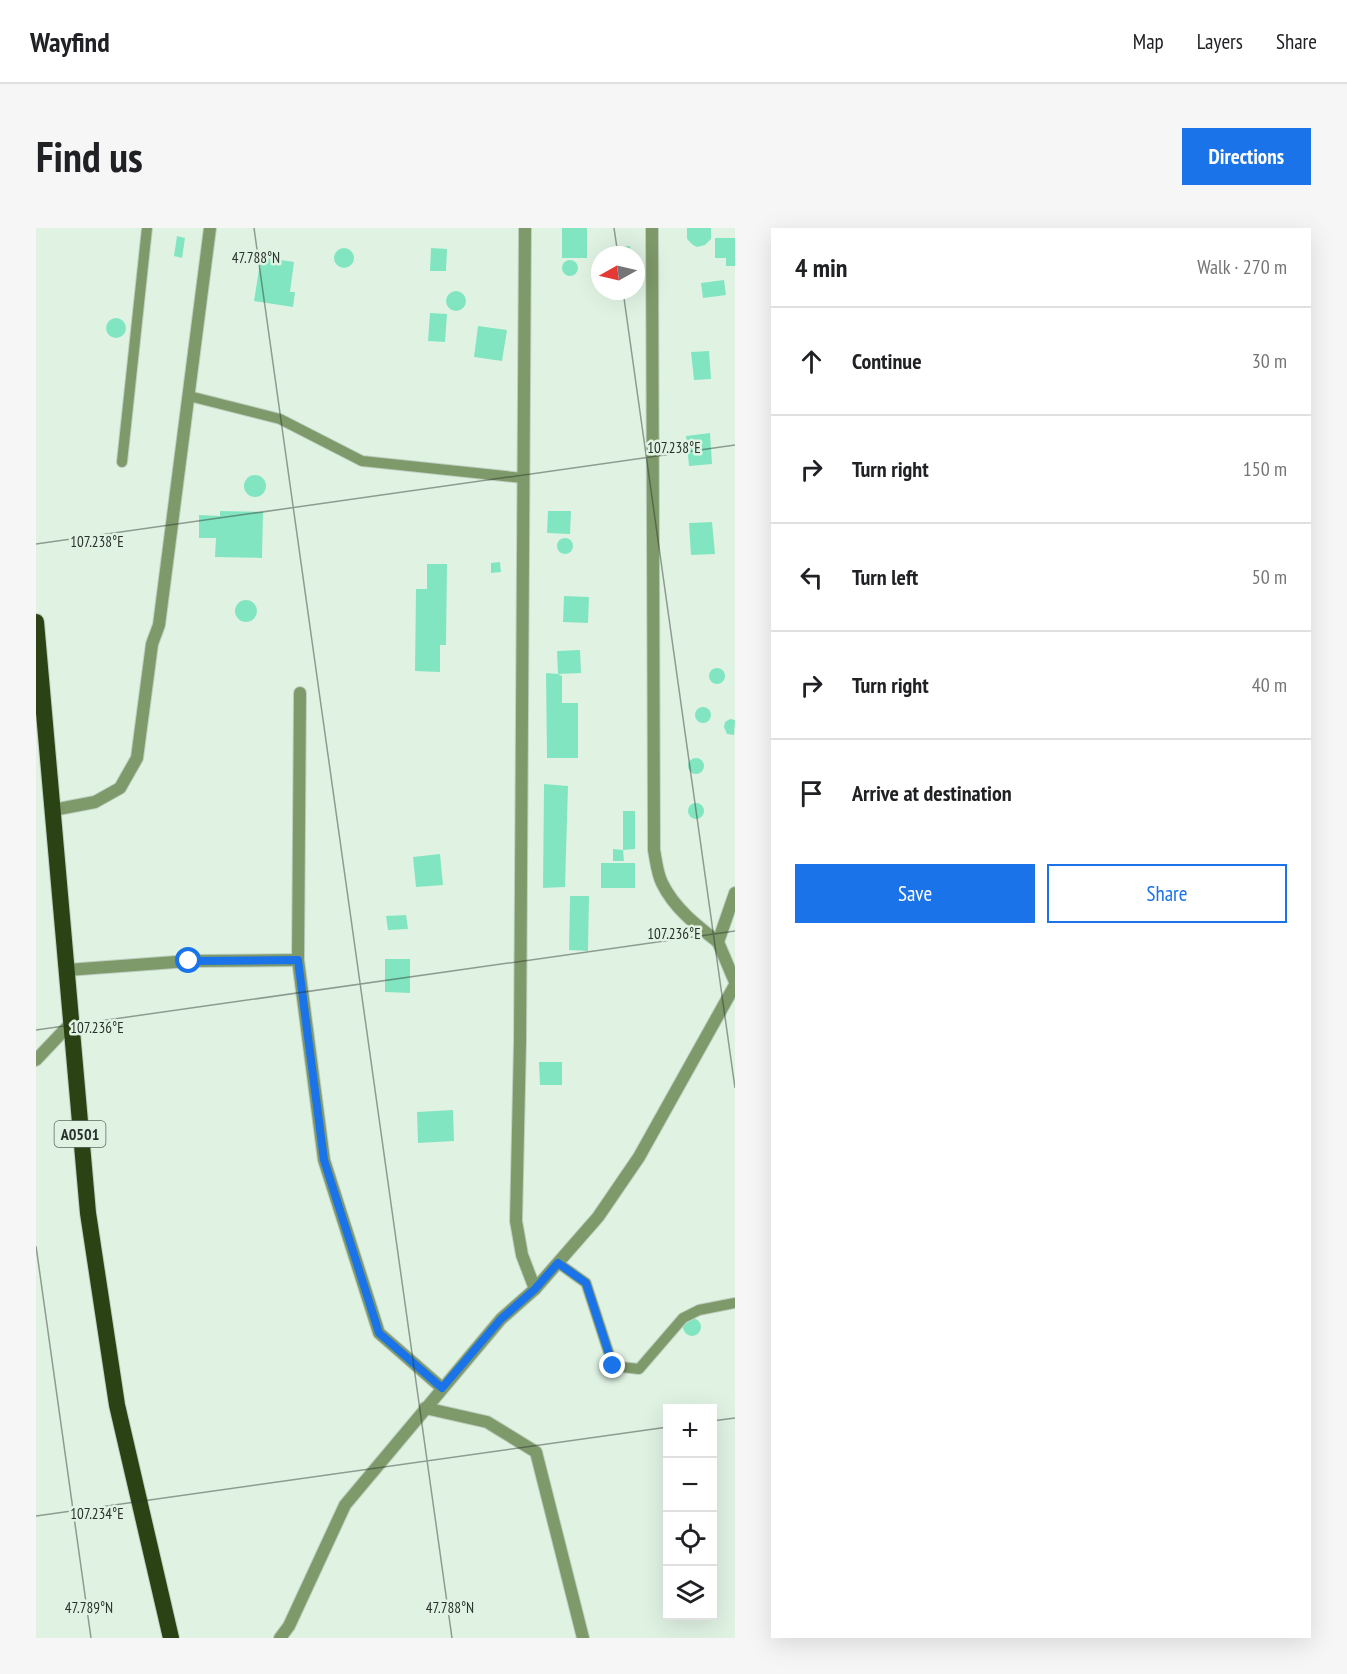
<!DOCTYPE html>
<meta charset="utf-8">
<style>
:root{--surface:#fff;--page:#f6f6f6;--text:#202124;--muted:#757577;--line:#e0e0e0;--accent:#1a73e8}
body{margin:0;font-family:"PT Sans Narrow",sans-serif;background:var(--page);color:var(--text)}
.controls{position:absolute;right:18px;bottom:18px;display:grid;overflow:hidden;border-radius:0px;box-shadow:0 6px 24px #0002}
.controls button{width:54px;height:54px;display:grid;place-items:center;padding:0;border:0;border-bottom:2px solid var(--line);background:var(--surface);color:var(--text);font:30px sans-serif}
.compass{position:absolute;left:555px;top:18px;width:54px;height:54px;border-radius:50%;background:var(--surface);box-shadow:0 6px 24px #0002;rotate:262deg}
.stop{position:absolute;width:18px;height:18px;margin:-14px;border:4px solid #1a73e8;border-radius:50%;background:#fff}
.stop.end{background:#1a73e8;border-color:#fff;box-shadow:0 2px 6px #0008}
.list{margin:0;padding:0;list-style:none}
h2{display:flex;justify-content:space-between;align-items:center;height:78px;margin:0;padding:0 24px;font-size:26px}
h2 small{font-size:20px;font-weight:400;color:var(--muted)}
.list li{display:grid;grid-template-columns:39px 1fr auto;gap:18px;align-items:center;box-sizing:border-box;height:108px;padding:0 24px;border-top:2px solid var(--line)}
.list b{display:block;font-size:22px;white-space:nowrap}
.list em{font-size:20px;font-style:normal;color:var(--muted)}
.actions{display:flex;gap:12px;padding:18px 24px}
.actions a{flex:1;padding:14px 0;border:2px solid var(--accent);border-radius:0px;text-align:center;font-size:21px;color:var(--accent)}
.actions .main{background:var(--accent);color:#fff}
.icon{flex:none;width:33px;height:33px;fill:none;stroke:currentColor;stroke-width:2;stroke-linecap:round;stroke-linejoin:round}
.map{position:relative;flex:none;width:699px;height:1410px;overflow:hidden;border-radius:0px}
header{display:flex;align-items:center;gap:36px;box-sizing:border-box;height:84px;padding:0 30px;background:var(--surface);border-bottom:2px solid var(--line)}
header strong{font-size:28px}
nav{display:flex;gap:33px;margin-inline-start:auto;font-size:21px}
.intro{display:flex;align-items:center;justify-content:space-between;box-sizing:border-box;height:144px;padding:0 36px}
h1{margin:0;font-size:42px}
.button{padding:15px 27px;border-radius:0px;background:var(--accent);color:#fff;font-size:21px;font-weight:700}
main{display:flex;gap:36px;padding:0 36px}
aside{flex:1;background:var(--surface);border-radius:0px;box-shadow:0 6px 24px #0002}
.map>svg:first-child{display:block}
.building{fill:#82e5c1}
.lines{fill:none;stroke-linecap:round;stroke-linejoin:round}
.service-casing{stroke:#bfd0c2;stroke-width:12}
.minor-casing{stroke:#bfd0c2;stroke-width:14}
.trunk-casing{stroke:#bfd0c2;stroke-width:18}
.service{stroke:#7f9a6a;stroke-width:10}
.minor{stroke:#7f9a6a;stroke-width:12}
.trunk{stroke:#2a4214;stroke-width:16}
.route{stroke:#1a73e8;stroke-width:8}
.ticks{fill:none;stroke:#29312b;stroke-width:1.5;stroke-opacity:0.45}
.labels{text-anchor:middle;dominant-baseline:central;stroke-width:5;stroke-linejoin:round;paint-order:stroke}
.shield{fill:#e0f3e3;stroke:#606b62;stroke-width:1.5}
.shield-label{font-size:16px;font-weight:bold;fill:#29312b}
.ticks-label{font-size:15px;text-anchor:middle;fill:#29312b;stroke:#e0f3e3;stroke-width:5;stroke-linejoin:round;paint-order:stroke}
</style>
<header>
<strong>Wayfind</strong>
<nav><a>Map</a><a>Layers</a><a>Share</a></nav>
</header>
<div class="intro"><h1>Find us</h1><a class="button">Directions</a></div>
<main>
<div class="map">
<svg width="699" height="1410" viewBox="0 0 699 1410">
<rect width="100%" height="100%" fill="#e0f3e3"/>
<g class="building">
<rect x="526" y="0" width="25" height="30"/>
<polygon points="651,0 675,0 675,11 669,17 661,19 657,17 651,11"/>
<polygon points="141,8 149,10 146,30 138,28"/>
<polygon points="679,10 699,10 699,38 690,38 690,30 679,30"/>
<polygon points="594,18 595,27 572,27 571,21"/>
<circle cx="308" cy="30" r="10"/>
<polygon points="395,20 411,21 410,43 394,43"/>
<polygon points="225,29 258,34 254,64 259,64 257,79 218,73"/>
<circle cx="534" cy="40" r="8"/>
<polygon points="688,52 690,67 667,70 665,55"/>
<circle cx="420" cy="73" r="10"/>
<polygon points="394,85 411,86 409,114 392,113"/>
<circle cx="80" cy="100" r="10"/>
<polygon points="442,98 471,102 466,133 438,129"/>
<polygon points="673,123 675,151 658,152 655,124"/>
<polygon points="674,205 676,236 653,238 650,208"/>
<circle cx="219" cy="258" r="11"/>
<polygon points="184,283 227,284 226,330 179,329 180,310 163,310 163,287 184,288"/>
<polygon points="512,283 535,283 534,306 511,305"/>
<polygon points="676,294 679,326 655,327 653,295"/>
<circle cx="529" cy="318" r="8"/>
<polygon points="464,334 465,344 455,345 455,335"/>
<polygon points="391,336 411,336 410,417 404,417 404,444 379,443 380,361 391,361"/>
<polygon points="528,368 553,369 552,395 527,394"/>
<circle cx="210" cy="383" r="11"/>
<polygon points="544,422 545,445 522,446 526,448 526,475 542,475 542,530 511,530 510,445 522,446 521,423"/>
<circle cx="681" cy="448" r="8"/>
<circle cx="667" cy="487" r="8"/>
<polygon points="694,491 699,492 698,507 691,506 688,499 689,494"/>
<circle cx="660" cy="538" r="8"/>
<polygon points="508,556 532,558 529,659 507,660"/>
<circle cx="660" cy="583" r="8"/>
<polygon points="587,583 599,583 599,621 587,622 588,633 577,633 577,621 587,622"/>
<polygon points="404,626 407,657 380,659 377,629"/>
<rect x="565" y="635" width="34" height="25"/>
<polygon points="534,668 553,668 552,723 533,722"/>
<polygon points="370,687 372,701 352,702 350,688"/>
<polygon points="349,731 374,731 374,765 349,764"/>
<polygon points="503,834 526,834 526,857 504,857"/>
<polygon points="417,882 418,913 382,915 381,884"/>
<circle cx="656" cy="1099" r="9"/>
</g>
<g class="lines">
<defs>
<g id="service">
<polyline points="153,168 244,191 326,233 487,250"/>
<polyline points="86,234 111,0"/>
<polyline points="522,1035 550,1055 577,1138 603,1141 647,1090 663,1082 699,1075"/>
</g>
<g id="minor">
<polyline points="489,0 484,814 480,993 486,1027 499,1061"/>
<path d="M616,0L618,622C620,632 621,645 626,655C638,680 660,697 682,714"/>
<polyline points="264,465 262,732 288,932 343,1105 406,1160"/>
<polyline points="17,582 59,574 84,560 101,530 116,416 123,397 174,0"/>
<polyline points="699,665 682,714 699,754"/>
<polyline points="31,742 153,733 262,732"/>
<polyline points="0,832 34,796"/>
<polyline points="389,1180 451,1194 500,1224 547,1410"/>
<polyline points="244,1410 253,1398 309,1277 465,1091 499,1061 562,989 603,929 699,757"/>
</g>
<polyline id="trunk" points="0,394 52,985 81,1177 135,1410"/>
</defs>
<use href="#service" class="service-casing"/>
<use href="#minor" class="minor-casing"/>
<use href="#trunk" class="trunk-casing"/>
<use href="#service" class="service"/>
<use href="#minor" class="minor"/>
<use href="#trunk" class="trunk"/>
</g>
<g class="lines">
<polyline class="route" points="153,733 262,732 288,932 343,1105 406,1160 465,1091 499,1061 522,1035 550,1055 577,1138"/>
</g>
<path class="ticks" d="M218,0L416,1410M578,0L582,27M587,63L699,860M0,316L699,217M0,802L699,703M0,1018L55,1410M676,1193L699,1190M0,1288L632,1199"/>
<g class="labels">
<rect class="shield" x="18.5" y="893" width="51" height="26" rx="4.5"/>
<g class="shield-label">
<text x="44" y="906">A0501</text>
</g>
</g>
<g class="ticks-label">
<text x="220" y="35">47.788°N</text>
<text x="638" y="225">107.238°E</text>
<text x="61" y="319">107.238°E</text>
<text x="638" y="711">107.236°E</text>
<text x="61" y="805">107.236°E</text>
<text x="61" y="1291">107.234°E</text>
<text x="53" y="1385">47.789°N</text>
<text x="414" y="1385">47.788°N</text>
</g>
</svg>
<div class="controls">
<button>+</button>
<button>−</button>
<button><svg class="icon" aria-label="locate" viewBox="0 0 24 24"><circle cx="12" cy="12" r="6"/><path d="M12 2v4M12 18v4M2 12h4M18 12h4"/></svg></button>
<button><svg class="icon" aria-label="layers" viewBox="0 0 24 24"><path d="M12 4l9 5-9 5-9-5zM3 14l9 5 9-5"/></svg></button>
</div>
<svg class="compass" viewBox="-18 -18 36 36"><path d="M0-13l5 13h-10z" fill="#e53935"/><path d="M0 13l5-13h-10z" fill="#757577"/></svg>
<div class="stop" style="left:153px;top:733px"></div>
<div class="stop end" style="left:577px;top:1138px"></div>
</div>
<aside>
<h2>4 min<small>Walk · 270 m</small></h2>
<ul class="list">
<li><svg class="icon" aria-label="ahead" viewBox="0 0 24 24"><path d="M12 20V5M6 11l6-6 6 6"/></svg><div><b>Continue</b></div><em>30 m</em></li>
<li><svg class="icon" aria-label="right" viewBox="0 0 24 24"><path d="M7 20v-9h11M14 6l5 5-5 5"/></svg><div><b>Turn right</b></div><em>150 m</em></li>
<li><svg class="icon" aria-label="left" viewBox="0 0 24 24"><path d="M17 20v-9H6M10 6l-5 5 5 5"/></svg><div><b>Turn left</b></div><em>50 m</em></li>
<li><svg class="icon" aria-label="right" viewBox="0 0 24 24"><path d="M7 20v-9h11M14 6l5 5-5 5"/></svg><div><b>Turn right</b></div><em>40 m</em></li>
<li><svg class="icon" aria-label="arrive" viewBox="0 0 24 24"><path d="M6 21V4h12l-3 4 3 4H6"/></svg><div><b>Arrive at destination</b></div></li>
</ul>
<div class="actions"><a class="main">Save</a><a>Share</a></div>
</aside>
</main>
